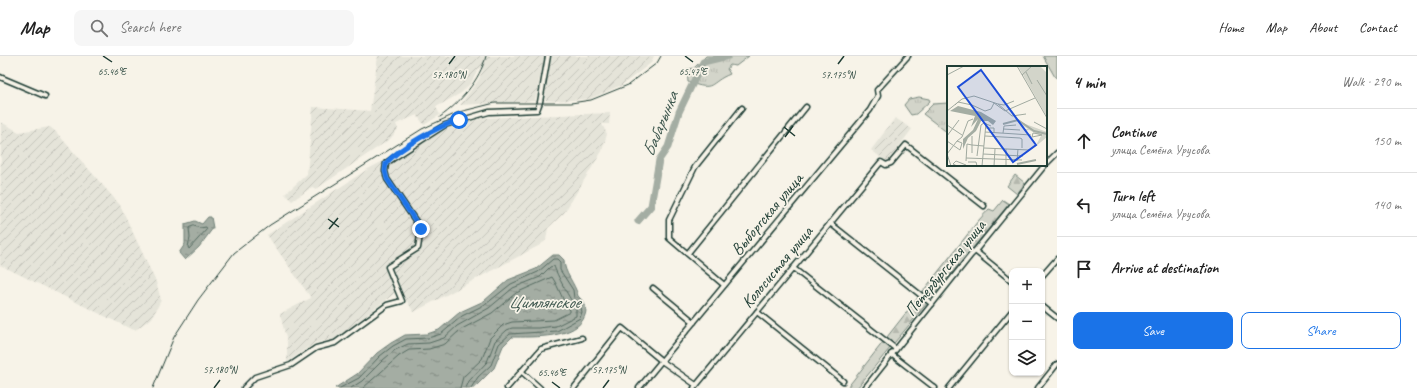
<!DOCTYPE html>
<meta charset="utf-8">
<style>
:root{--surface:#fff;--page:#f6f6f6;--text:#222;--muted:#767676;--line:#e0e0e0;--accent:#1a73e8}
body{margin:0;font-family:Caveat,sans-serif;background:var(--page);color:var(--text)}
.controls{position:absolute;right:12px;bottom:12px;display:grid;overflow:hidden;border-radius:8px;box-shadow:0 1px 3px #0004}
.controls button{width:36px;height:36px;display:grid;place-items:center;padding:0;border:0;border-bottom:1px solid var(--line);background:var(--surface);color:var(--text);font:20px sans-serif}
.stop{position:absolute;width:12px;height:12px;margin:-9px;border:3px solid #1a73e8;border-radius:50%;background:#fff}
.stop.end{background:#1a73e8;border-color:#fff;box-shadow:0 1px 4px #0008}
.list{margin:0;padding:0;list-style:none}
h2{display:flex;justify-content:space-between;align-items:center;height:52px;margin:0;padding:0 16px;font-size:17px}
h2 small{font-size:13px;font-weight:400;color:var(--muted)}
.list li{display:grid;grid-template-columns:26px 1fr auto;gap:12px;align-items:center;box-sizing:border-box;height:64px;padding:0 16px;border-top:1px solid var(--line)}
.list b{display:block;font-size:15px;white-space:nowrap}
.list p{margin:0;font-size:13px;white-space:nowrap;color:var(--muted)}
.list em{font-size:13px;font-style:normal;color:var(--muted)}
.actions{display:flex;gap:8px;padding:12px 16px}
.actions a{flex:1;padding:9px 0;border:1px solid var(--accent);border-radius:8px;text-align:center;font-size:14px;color:var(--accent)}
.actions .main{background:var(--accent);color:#fff}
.icon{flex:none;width:22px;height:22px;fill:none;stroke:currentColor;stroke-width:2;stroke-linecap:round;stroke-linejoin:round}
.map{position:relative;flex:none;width:1057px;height:332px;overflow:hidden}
header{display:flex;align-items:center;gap:24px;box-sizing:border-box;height:56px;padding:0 20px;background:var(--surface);border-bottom:1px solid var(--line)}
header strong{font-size:19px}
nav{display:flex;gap:22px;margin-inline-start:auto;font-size:14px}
.search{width:280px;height:36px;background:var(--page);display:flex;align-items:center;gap:10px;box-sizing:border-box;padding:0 14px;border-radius:8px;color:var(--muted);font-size:15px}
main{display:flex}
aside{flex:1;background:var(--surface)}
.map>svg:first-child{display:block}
.industrial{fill:url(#industrial-furrows)}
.grass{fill:url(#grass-tufts);stroke:#79897f}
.forest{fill:url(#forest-firs);stroke:#79897f}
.water{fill:url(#water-ripples);stroke:#6f8077}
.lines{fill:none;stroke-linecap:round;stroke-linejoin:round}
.shore{stroke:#546a60;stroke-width:1}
.river{stroke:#a4ada3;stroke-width:7}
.street-casing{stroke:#1f3d34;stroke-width:7}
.street{stroke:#f7f3e8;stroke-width:4}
.rail{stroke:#1f3d34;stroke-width:1}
.route{stroke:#1a73e8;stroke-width:5}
.ticks{fill:none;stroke:#1f3d34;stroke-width:1.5}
.labels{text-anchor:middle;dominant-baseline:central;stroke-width:3.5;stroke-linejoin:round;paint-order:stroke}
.street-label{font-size:17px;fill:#1f3d34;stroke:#f7f3e8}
.water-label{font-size:18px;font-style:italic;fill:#405950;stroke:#f7f3e8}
.inset-river{fill:none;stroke:#a4ada3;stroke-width:2}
.inset-road{fill:none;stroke:#a1aaa0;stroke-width:1}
.view{fill:#1d4ed8;fill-opacity:0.15;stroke:#1d4ed8;stroke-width:2}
.inset-edge{fill:none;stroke:#1f3d34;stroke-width:2}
.ticks-label{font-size:10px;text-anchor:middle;fill:#1f3d34;stroke:#f7f3e8;stroke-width:3.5;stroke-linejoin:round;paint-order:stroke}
</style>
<header>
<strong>Map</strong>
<div class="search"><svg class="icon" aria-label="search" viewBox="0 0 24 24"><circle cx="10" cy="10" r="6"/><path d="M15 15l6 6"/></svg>Search here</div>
<nav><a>Home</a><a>Map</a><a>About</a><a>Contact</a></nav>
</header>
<main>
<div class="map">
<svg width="1057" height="332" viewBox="0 0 1057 332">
<defs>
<pattern id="industrial-furrows" width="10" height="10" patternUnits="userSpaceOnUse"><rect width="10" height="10" fill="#e5e4d9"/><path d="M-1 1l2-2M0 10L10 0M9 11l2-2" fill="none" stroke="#c4c4bb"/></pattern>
<pattern id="grass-tufts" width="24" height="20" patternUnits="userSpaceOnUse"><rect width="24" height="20" fill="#d3d5ca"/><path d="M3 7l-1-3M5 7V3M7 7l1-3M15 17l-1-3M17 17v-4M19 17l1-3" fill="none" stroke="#b5b8ae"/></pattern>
<pattern id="forest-firs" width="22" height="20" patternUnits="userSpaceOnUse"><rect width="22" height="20" fill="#d3d5ca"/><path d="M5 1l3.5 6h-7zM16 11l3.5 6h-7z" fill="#b5b8ae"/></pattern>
<pattern id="water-ripples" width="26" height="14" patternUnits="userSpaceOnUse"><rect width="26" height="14" fill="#a4ada3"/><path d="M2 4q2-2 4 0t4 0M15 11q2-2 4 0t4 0" fill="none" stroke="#858e86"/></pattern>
</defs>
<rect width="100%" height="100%" fill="#f7f3e8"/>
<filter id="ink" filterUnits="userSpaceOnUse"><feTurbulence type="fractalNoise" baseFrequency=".025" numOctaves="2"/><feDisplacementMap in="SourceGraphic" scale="8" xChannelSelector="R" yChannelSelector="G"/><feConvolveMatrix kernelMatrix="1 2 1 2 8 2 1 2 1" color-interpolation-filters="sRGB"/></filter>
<g filter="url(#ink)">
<g class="industrial">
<polygon points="378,0 545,0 535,45 460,49 479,23 483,13 479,12 471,27 461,37 436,51 440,59 424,69 417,59 396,68 398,73 390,83 316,133 312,131 292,145 285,138 307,118 313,51 370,55"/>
<polygon points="552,0 654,0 651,7 622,29 589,43 554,45 545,44 547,22"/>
<polygon points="610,57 609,68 602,68 607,78 602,95 564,157 548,172 546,184 540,189 414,256 399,234 335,283 315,287 287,306 287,286 280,258 311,242 267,179 368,113 440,75 484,62"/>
<polygon points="895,62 912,73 887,106 871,94"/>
<polygon points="1,66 19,76 50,71 56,76 120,149 156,226 161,244 152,262 142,269 135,274 131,273 0,209"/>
</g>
<g class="grass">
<path d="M706,0H749L736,10L730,9L727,13L730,18C708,27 716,36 688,26L687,13L694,12Z"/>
<polygon points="1043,0 1057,0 1057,22 1055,21"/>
<polygon points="919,41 929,43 930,45 916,58 911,59 904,49 909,43"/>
<polygon points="948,47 948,77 923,58 933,48"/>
</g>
<g class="forest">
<polygon points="1015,119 1025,127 1017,138 1007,130"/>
<polygon points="1003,144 1009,148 857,332 847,332 978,165 989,153 994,155"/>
</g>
<g class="water">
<polygon points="208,161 211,161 213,172 199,191 185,204 179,197 185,188 185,168 195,165 202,168"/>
<path d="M553,199H559L564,204C564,217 575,227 578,240C583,245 588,251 585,259C578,283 532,281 512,281L503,290L494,312L474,332H335L357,318L377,297L391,287L405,279L427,278L439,274L460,256L484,245L508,224L536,213Z"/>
</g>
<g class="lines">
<g class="shore">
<polygon points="194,170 200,172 206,171 207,173 189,193 188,191 190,182 189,172"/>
<polyline points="340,332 359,322 380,300 393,290 406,283 428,282 441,278 462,260 486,248 511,228 538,216 553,203 557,203 560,206 560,214 573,234 574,242 580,248 582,256 580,262 557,275 510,278 499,288 491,309 478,321 471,332"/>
<path d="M351,332L362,325L383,304L395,294L408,288L429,287L444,282L457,270L489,252L513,232L540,221L550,211L554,210C556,217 571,246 576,251V260L556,270L538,272H512L507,274L495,285L487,306L469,325L466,332"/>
<path d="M363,332L399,300L409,294L429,293L445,288L460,274L492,257L516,237L552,221C559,231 563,247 570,254V256L554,264L512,266L503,269L490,282L482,303L463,321L460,332"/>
</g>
<polyline class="river" points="638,165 651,150 659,104 668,91 679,56 703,6 728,0"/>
<defs>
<g id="street">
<polyline points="0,21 45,40"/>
<polyline points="1046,108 1057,97"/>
<polyline points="830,167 932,248"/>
<polyline points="975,195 1012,225"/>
<polyline points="688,197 806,51"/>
<polyline points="793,212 896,293"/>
<polyline points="1042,220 1057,203"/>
<polyline points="724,229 669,182 669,164 695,111 742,52"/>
<polyline points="653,232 694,266"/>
<polyline points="1042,250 1057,262"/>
<polyline points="757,256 843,325"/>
<polyline points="891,298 935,332"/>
<polyline points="521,315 540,332"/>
<polyline points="244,332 255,321 291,309 316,292 335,287 387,249 402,245 388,211 418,192 421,173 387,123 385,115 386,107 445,69 489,56 537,54 540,46 548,0"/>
<polyline points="507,332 541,293 582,282"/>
<polyline points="574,332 622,272 663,306 696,329"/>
<polyline points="639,332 870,54 878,40 877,34 908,0"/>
<polyline points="694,332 881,106 886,109 891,107 906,89 984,150"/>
<polyline points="865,332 971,199 975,195 1045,109"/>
<polyline points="949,332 1012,255"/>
<polyline points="1038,332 1057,308"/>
</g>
</defs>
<use href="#street" class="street-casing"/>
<use href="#street" class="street"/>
<g class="rail">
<path d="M440,61C460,47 480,24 486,0"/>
<polyline points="153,332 174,281 198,244 234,197 270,169 422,73 459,56 495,47 571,47 591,44 628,29 657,7 661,0"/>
</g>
</g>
</g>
<g class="lines" filter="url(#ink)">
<path class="route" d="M421,173L387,123L385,115L386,107C402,90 437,71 459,64"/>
</g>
<path class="ticks" d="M103,0L112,6M685,0L693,6M449,8L455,0M838,8L844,0M784,71L795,80M785,81L793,70M328,163L339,171M329,173L338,162M552,326L560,332M214,332L220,324M603,332L609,324"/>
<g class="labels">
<g class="street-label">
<text transform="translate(767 158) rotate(-50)">Выборгская улица</text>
<text transform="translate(777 211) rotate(-50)">Колосистая улица</text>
<text transform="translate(945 212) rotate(-51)">Петербургская улица</text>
</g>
<g class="water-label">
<text transform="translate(660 68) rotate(-68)">Бабарынка</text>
<text x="544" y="246">Цимлянское</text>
</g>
</g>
<g transform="translate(947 10)">
<rect width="100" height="100" fill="#f7f3e8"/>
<path d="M68,54L100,66V71L88,81L94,70L82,64L78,65L77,63H81Z" fill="#d3d5ca"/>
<path d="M71,0H93L100,7V51Z" fill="#d3d5ca"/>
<path d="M11,40L34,46L49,55L46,59L41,55H34L29,65L21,72L16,83V73L26,64L31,53L24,61L28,50L3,45Z" fill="#a4ada3"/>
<path class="inset-river" d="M56,58L71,54L87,65L100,68M70,98L89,94"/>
<path class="inset-road" d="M70,0L100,52M79,6L85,18M0,9L17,0M75,9L85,0M90,14L100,30M51,38L57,39L67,35M8,39L11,36L25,39L38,45L44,43L47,37L58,45L88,32M0,45L15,33L27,30L51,38L65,50L79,48M87,56L100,63M0,59L15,69M39,62H47V67M56,63L73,64M38,66L84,69M56,67L57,60L69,59M86,67L92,68L95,69L85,71ZM0,70L12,54M38,70L73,72L75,73V82M0,75L13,84L15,77L10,75L15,71L21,55L26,53M37,82L82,84M25,87V79L37,80M0,88L10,75M0,88L4,100M36,88L76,90M30,90L34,59L37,57L44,60M19,92L75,94M19,95L20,78L25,79V70M70,95L71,83M21,96H29L30,100M59,99V83M10,100L6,98L9,95L19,99M35,100L39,57M47,100L48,83"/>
<path class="view" d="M34,4L89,79L66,96L11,21Z"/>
<rect width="100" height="100" class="inset-edge"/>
</g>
<g class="ticks-label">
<text x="112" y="19">65.46°E</text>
<text x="693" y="19">65.47°E</text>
<text x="449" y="22">57.180°N</text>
<text x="838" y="22">57.175°N</text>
<text x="220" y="317">57.180°N</text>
<text x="609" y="317">57.175°N</text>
<text x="552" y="320">65.46°E</text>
</g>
</svg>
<div class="controls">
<button>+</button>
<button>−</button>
<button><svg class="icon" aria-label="layers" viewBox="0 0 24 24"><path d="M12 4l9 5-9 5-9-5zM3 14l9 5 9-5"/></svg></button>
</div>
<div class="stop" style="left:459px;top:64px"></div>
<div class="stop end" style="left:421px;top:173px"></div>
</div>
<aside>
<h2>4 min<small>Walk · 290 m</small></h2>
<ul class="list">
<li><svg class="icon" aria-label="ahead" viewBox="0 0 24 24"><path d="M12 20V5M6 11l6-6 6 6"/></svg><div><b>Continue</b><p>улица Семёна Урусова</p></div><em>150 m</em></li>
<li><svg class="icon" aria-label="left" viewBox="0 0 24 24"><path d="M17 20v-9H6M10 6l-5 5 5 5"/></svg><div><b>Turn left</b><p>улица Семёна Урусова</p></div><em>140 m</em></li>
<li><svg class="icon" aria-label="arrive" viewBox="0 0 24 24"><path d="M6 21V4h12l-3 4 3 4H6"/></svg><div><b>Arrive at destination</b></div></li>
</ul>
<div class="actions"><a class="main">Save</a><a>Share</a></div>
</aside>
</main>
